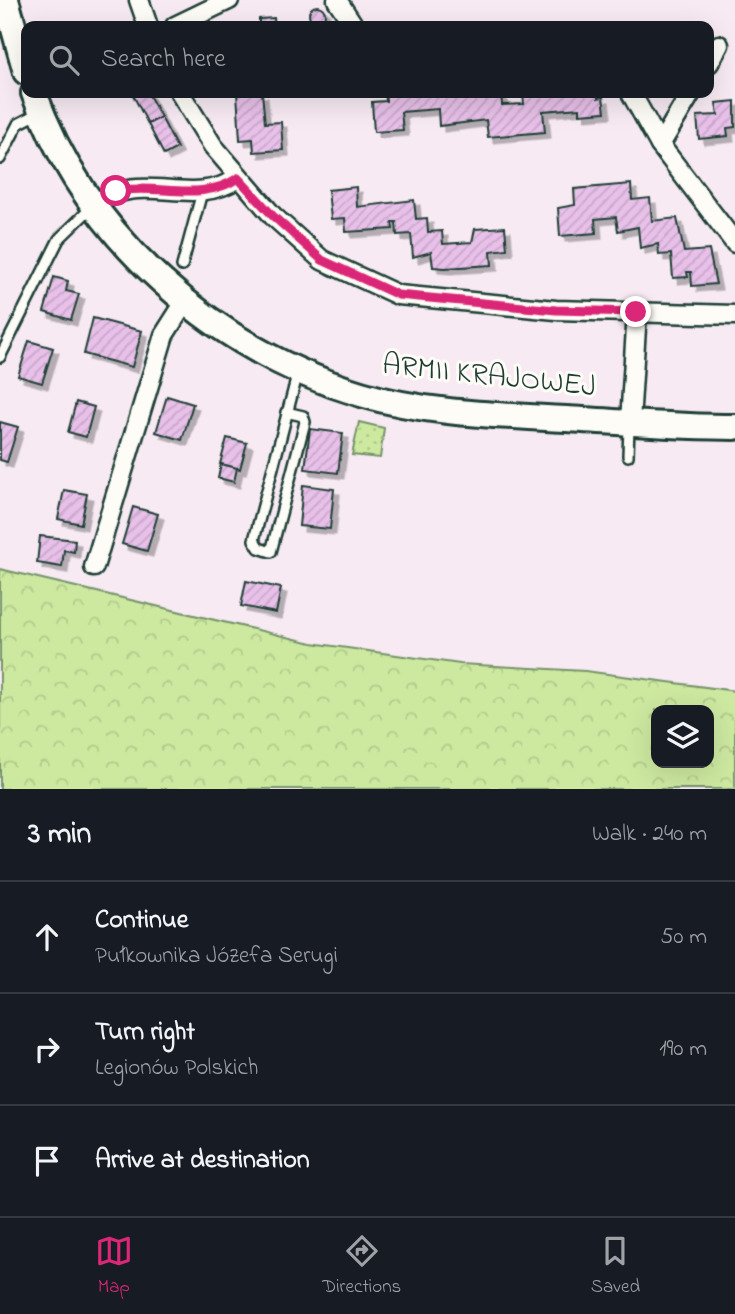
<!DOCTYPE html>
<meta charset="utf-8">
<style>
:root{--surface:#171b24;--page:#242831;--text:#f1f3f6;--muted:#9ea1a6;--line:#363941;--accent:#db2777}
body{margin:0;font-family:"Indie Flower",sans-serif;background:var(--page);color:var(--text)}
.controls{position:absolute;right:21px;bottom:21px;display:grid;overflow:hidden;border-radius:14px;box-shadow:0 7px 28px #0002}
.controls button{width:63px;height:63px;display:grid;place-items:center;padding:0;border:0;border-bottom:2px solid var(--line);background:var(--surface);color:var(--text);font:35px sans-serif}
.stop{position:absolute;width:21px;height:21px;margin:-16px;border:5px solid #db2777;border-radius:50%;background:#fff}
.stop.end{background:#db2777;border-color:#fff;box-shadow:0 2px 7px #0008}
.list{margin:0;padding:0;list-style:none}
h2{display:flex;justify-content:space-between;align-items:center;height:91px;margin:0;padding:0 28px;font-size:30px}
h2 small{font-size:23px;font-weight:400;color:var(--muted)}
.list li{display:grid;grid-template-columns:46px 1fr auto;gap:21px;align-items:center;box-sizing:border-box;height:112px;padding:0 28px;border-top:2px solid var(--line)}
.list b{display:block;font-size:26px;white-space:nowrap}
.list p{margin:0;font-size:23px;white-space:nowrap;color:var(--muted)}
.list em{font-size:23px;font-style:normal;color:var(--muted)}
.icon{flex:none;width:38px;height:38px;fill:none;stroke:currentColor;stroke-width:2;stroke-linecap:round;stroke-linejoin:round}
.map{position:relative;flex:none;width:735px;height:789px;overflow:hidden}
.search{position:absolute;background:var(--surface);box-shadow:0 7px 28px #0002;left:21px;right:21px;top:21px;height:77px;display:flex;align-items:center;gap:18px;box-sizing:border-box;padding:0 24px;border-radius:14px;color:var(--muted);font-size:26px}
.sheet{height:427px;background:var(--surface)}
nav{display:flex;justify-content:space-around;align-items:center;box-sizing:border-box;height:98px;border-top:2px solid var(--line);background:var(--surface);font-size:19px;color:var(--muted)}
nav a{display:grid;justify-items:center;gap:4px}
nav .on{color:var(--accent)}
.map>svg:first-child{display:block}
.forest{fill:url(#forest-crowns);stroke:#76936a;stroke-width:2;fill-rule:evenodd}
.park{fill:url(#park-dots);stroke:#76936a;stroke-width:2}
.building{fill:url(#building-hatch);stroke:#1f3d34;stroke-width:2;filter:url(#shadow)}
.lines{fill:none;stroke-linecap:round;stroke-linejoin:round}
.lane-casing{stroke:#1f3d34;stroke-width:14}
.street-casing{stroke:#1f3d34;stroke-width:23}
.secondary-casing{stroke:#1f3d34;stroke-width:30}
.lane{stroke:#fdfcf7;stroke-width:9}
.street{stroke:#fdfcf7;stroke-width:18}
.secondary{stroke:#fdfcf7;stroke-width:24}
.route{stroke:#db2777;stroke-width:9}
.labels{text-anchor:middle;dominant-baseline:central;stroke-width:6;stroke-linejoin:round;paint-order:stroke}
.street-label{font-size:30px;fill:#1f3d34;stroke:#fdfcf7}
</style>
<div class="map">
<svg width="735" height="789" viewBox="0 0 735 789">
<defs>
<pattern id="forest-crowns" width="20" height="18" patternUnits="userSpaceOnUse" patternTransform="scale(1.75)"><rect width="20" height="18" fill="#cde9a0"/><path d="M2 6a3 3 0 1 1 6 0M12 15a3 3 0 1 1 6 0" fill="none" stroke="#b0c98a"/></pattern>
<pattern id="park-dots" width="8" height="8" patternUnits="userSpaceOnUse" patternTransform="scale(1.75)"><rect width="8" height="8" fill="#cde9a0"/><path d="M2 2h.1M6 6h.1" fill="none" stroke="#b0c98a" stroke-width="1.8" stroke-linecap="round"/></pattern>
<pattern id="building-hatch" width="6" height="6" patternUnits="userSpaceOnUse" patternTransform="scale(1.75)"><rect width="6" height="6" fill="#e8c0e9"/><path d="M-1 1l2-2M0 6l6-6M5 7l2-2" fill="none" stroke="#c7a6c8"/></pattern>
<filter id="shadow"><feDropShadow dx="5.5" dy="5.5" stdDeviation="0" flood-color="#0004"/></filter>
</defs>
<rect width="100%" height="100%" fill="#f7eaf3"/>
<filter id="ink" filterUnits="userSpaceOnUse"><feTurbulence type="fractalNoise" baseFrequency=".0143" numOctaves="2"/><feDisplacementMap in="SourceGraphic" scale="14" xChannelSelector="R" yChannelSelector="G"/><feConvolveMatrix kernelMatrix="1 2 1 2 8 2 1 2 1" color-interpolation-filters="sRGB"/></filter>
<g filter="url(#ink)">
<path class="forest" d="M0,569L312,643L460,664L585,671L735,691V789H0ZM656,710H709V763H656Z"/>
<polygon class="park" points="359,422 384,428 380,458 352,455"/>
<g class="building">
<circle cx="317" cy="14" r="8"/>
<polygon points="274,18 275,26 240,26 259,24 259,19"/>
<polygon points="132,93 148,93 161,117 148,124"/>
<polygon points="237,93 262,93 265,123 281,122 283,150 254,152 253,139 240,140"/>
<polygon points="385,93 480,93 480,96 501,93 502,105 524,104 523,93 598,93 598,98 603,97 605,112 580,114 580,108 543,111 545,132 488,137 486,120 439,126 438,109 401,112 403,130 374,132 372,102 386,101"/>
<polygon points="735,101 735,127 727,128 728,136 699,139 697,116 718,115 716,103"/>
<polygon points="161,117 177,148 164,155 148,124"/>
<polygon points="631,184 632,200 650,198 652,221 677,218 684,252 709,250 716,284 692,286 691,272 687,272 688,277 673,278 671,254 659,255 658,244 640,248 638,227 618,231 616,217 595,219 596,233 560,236 558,208 575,205 574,189"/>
<polygon points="356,187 357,207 414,200 416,219 427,218 428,232 442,231 443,244 472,242 475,229 505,227 507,249 491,251 492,265 445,268 433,267 431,252 413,257 411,234 397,235 396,222 392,222 393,229 346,232 345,218 331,219 328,190"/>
<polygon points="54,277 68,281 66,291 79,294 71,320 44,312"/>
<polygon points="93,318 142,331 132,367 84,354"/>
<polygon points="29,341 53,348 42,383 18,376"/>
<polygon points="167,396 193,404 182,440 156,432"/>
<polygon points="76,402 94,407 86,437 68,432"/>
<polygon points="0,422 18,427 7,462 0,460"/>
<polygon points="310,429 343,433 338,473 305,469"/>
<polygon points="227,438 247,443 240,469 220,464"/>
<polygon points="221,464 237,468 234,482 218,478"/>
<polygon points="303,485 334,489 330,529 299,526"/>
<polygon points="64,490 87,494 81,524 58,519"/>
<polygon points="133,507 158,514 147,551 122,544"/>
<polygon points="40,536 75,540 74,552 64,550 62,567 37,563"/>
<polygon points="246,581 281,588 276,613 241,606"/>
</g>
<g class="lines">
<defs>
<g id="lane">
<polyline points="0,159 18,124 39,113"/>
<polyline points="182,266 202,192"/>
<polyline points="0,357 59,239 93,206"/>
<polyline points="286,412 303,416 305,422 271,552 259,548 254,540 298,372"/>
<polyline points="628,456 629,426"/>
</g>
<g id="street">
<polyline points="139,0 148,26"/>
<polyline points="337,0 354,26"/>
<polyline points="175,26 229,0"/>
<polyline points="709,63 719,45"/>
<polyline points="180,93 213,146 273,216 322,260 398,295 556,310 735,315"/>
<polyline points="631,93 660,145 735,243"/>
<polyline points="660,145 691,93"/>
<path d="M94,205C142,168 190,210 238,178"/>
<polyline points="630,422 637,312"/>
<polyline points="94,567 164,335 185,302"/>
</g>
<g id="secondary">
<polyline points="6,0 26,72"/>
<path d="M34,93C86,238 215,350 361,394C427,414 498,415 566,419C622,422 679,427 735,427"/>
</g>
</defs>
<use href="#lane" class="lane-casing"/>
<use href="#street" class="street-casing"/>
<use href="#secondary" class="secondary-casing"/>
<use href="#lane" class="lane"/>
<use href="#street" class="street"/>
<use href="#secondary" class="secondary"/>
</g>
</g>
<g class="lines" filter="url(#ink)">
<path class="route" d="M116,191C157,183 201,203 238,178L273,216L322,260L398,295L556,310L636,312"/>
</g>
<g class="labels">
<g class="street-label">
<text transform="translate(489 377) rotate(6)">ARMII KRAJOWEJ</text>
</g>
</g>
</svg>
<div class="controls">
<button><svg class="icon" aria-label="layers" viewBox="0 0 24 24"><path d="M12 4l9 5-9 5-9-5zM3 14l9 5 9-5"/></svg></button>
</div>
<div class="stop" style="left:116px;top:191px"></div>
<div class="stop end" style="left:636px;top:312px"></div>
<div class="search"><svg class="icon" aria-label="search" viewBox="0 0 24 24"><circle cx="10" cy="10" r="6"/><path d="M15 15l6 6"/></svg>Search here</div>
</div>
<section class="sheet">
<h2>3 min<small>Walk · 240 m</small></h2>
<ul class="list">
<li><svg class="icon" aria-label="ahead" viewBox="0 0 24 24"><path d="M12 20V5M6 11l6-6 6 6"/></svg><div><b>Continue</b><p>Pułkownika Józefa Serugi</p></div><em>50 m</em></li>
<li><svg class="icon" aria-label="right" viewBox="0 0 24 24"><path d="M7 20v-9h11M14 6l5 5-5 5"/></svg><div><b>Turn right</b><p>Legionów Polskich</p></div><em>190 m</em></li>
<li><svg class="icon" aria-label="arrive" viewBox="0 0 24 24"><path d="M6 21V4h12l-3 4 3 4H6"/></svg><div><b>Arrive at destination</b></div></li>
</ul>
</section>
<nav>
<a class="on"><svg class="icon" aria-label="map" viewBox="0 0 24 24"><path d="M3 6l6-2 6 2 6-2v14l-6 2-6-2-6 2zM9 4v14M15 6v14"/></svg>Map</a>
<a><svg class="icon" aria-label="directions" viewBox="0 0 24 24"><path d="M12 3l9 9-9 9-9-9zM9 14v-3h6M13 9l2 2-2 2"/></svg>Directions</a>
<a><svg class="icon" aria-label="saved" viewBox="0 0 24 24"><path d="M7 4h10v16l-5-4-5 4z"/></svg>Saved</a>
</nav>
